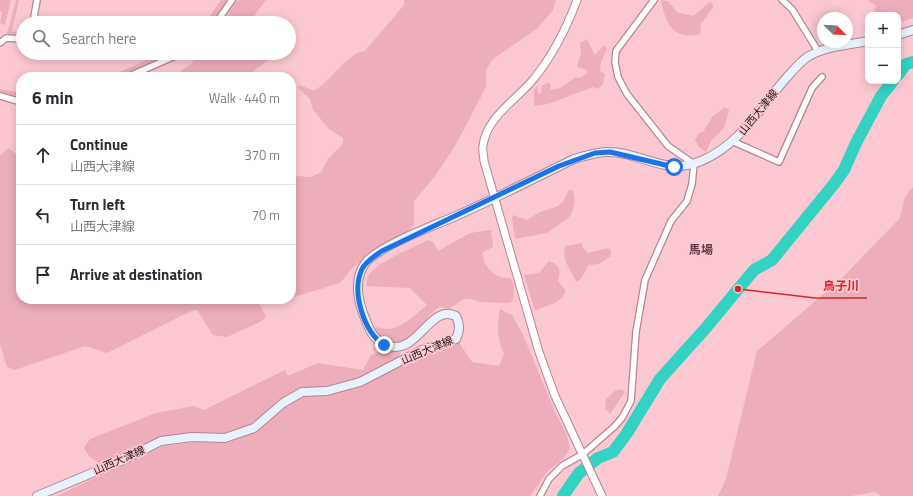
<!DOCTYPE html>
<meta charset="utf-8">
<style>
:root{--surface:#fff;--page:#f2f2f3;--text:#2b2b33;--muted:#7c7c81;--line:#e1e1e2}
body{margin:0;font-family:"Titillium Web","Noto Sans JP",sans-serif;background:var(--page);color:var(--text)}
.controls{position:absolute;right:12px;top:12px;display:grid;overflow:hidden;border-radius:8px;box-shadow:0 2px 10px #0003}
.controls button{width:36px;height:36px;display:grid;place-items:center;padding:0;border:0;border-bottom:1px solid var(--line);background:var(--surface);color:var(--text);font:20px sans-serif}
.compass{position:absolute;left:817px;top:12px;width:36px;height:36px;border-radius:50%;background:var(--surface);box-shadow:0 2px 10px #0003;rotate:114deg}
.stop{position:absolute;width:12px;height:12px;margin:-9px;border:3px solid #1a73e8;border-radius:50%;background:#fff}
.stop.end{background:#1a73e8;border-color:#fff;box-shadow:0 1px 4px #0008}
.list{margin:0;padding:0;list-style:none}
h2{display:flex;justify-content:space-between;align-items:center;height:52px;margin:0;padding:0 16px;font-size:17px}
h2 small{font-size:13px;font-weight:400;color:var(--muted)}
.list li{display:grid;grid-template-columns:26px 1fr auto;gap:12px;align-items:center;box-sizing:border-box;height:60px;padding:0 16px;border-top:1px solid var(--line)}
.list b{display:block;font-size:15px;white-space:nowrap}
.list p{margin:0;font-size:13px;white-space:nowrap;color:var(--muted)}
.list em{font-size:13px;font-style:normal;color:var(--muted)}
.icon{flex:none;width:22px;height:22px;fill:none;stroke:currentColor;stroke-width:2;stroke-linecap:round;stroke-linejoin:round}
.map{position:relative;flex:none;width:913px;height:496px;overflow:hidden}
.search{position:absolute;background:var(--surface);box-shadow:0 2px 10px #0003;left:16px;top:16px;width:280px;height:44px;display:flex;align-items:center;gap:10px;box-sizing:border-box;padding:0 14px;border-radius:22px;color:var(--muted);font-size:15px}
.panel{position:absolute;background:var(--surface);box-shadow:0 2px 10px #0003;left:16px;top:72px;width:280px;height:232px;border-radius:16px}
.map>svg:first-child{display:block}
.green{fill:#eeadbb}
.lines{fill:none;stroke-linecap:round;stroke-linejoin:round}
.river{stroke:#34d2c2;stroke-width:12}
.minor-casing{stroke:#b68590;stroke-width:8}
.tertiary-casing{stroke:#b68590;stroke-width:9}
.secondary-casing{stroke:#b68590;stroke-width:10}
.minor{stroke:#fff;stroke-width:5.5}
.tertiary{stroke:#fff;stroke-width:7}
.secondary{stroke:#e6f2fc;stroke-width:8}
.route{stroke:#1a73e8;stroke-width:5}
.labels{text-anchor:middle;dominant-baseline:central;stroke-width:3.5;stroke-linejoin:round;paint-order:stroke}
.street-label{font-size:11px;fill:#2c191d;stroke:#fcc8d2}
.neighbourhood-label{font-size:12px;font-weight:bold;fill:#653b45;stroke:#fcc8d2}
.leader{fill:none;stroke:#d62828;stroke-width:1.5}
.callout-dot{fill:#d62828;stroke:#fcc8d2;stroke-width:1.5}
.callout-label{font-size:12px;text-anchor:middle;font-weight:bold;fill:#d62828;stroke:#fcc8d2;stroke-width:3.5;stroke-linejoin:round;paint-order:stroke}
</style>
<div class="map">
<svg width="913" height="496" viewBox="0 0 913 496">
<rect width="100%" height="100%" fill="#fcc8d2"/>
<g class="green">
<polygon points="0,0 11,0 5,25 0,23 2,12 0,11"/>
<polygon points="16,0 19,0 12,31 23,34 22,36 7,34"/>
<polygon points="221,0 229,0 214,23 205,23"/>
<path d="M237,0H266L251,20L253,23H221C230,14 230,8 237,0Z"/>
<path d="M404,0H556L553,10L538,28L493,59L486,70V87L455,146L435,176L414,201V225L405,234L354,266L340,283L291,298V178L296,176L311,177L321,172L328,159L343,144V138L330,130L313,110L310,99L298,88L300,85L314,91C330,82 348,52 365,51L404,5Z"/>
<path d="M661,0L668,1L677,12L693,16L710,2L714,6L701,24L700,34C673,41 665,22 661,0Z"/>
<polygon points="868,0 913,0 913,18 898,23 898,15 874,15 876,6"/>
<polygon points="587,39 595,55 604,45 607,49 601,62 600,71 605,74 603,84 598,89 593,87 548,104 534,106 534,90 537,86 538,93 541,93 542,86 548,82 551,85 550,90 560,88 576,77 579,78 588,73 585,69 577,67 581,52 580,43"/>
<polygon points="163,53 178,53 122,77 108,77"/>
<polygon points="197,53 269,53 268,60 246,77 173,77 192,63"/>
<polygon points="0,89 21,93 21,99 0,93"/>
<polygon points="725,107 729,110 724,128 711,141 706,152 699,147 695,140 699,133 703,132 712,117"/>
<polygon points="9,148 21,159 21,299 262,299 259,303 266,317 260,322 227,337 213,335 197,310 191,311 107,353 85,346 15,370 7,367 0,344 0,155"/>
<polygon points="913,187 913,496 881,496 875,492 851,496 718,496 726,479 757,351 840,280 900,218 905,197"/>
<polygon points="569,190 573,191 575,200 572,213 568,218 547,233 515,239 512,218 513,215 527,220 540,212 556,207 563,202"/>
<path d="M491,230L493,247L483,252C482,266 496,280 511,278L514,286L513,301L509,303L480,302L471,299H464L449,309L439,307C429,314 407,343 398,344C393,344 385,341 380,340L373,329L378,327C396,335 412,317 426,306V304L410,288L366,286C367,283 367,280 368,277C373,263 415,247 428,240L433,242L438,251L470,233Z"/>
<path d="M582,243L583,248L588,253L608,248L611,250V256L599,264L589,265L580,280L576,282C571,270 560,258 566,246Z"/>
<path d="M549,261C560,265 561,270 558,281L566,291C558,307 548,303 535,311L524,275L539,273Z"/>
<path d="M500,309L512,315L524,337L555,412L567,435L570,448L564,458L547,472L530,496H56L164,446L196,442L227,443L256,432L289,403L307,396L337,392L434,345L458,341L472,362L499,366L504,354C497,338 497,326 500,309Z"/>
<polygon points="386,350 400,352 400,355 383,369 358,380 302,391 253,427 224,435 160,438 136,446 102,465 90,457 84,448 90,439 156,413 194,406 204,410 285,370 288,376 318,363 363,370 371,355"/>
<polygon points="621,389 625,392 610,414 605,408 606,399 616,390"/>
</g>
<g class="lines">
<g class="river">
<polyline points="898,75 906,64 913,62"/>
<polyline points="563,496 579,473 598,458 613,452 627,433 660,379 705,329 754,270 772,260 834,184 844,170 856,143 881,96 893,81"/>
</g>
<defs>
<g id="minor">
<polyline points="782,0 792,9 818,51"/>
<polyline points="33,23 37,0"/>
<polyline points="216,23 232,0"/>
<polyline points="0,43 6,38 23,39"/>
<polyline points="127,77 182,53"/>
<polyline points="0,96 21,102"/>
<polyline points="734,142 779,162 812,88 822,77"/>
<polyline points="540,496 549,479 562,466 583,454 614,427 622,418 631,401 636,332 645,280 671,221 687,201 692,184 694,164 668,146 627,94 618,77 615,62 616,51 654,0"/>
</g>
<path id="tertiary" d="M577,0C567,27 554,53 536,76C520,98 486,116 483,146C482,151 484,157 484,161L539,352L555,396L602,496"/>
<g id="secondary">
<polyline points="898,35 913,30"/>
<path d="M37,496L123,460L161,441L192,437L225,438L254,428L283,403L302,392L327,391L360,382L422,350L456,339C460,330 460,325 456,316C429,302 416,361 384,344C371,338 368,325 363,313C357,296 354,276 367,261C384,244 433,226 456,216C496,198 535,178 574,159C586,156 597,151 610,152C644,153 664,176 701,161C742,144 761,105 789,75C795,68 802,60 809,56C826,46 849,45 868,41"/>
</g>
</defs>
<use href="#minor" class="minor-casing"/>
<use href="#tertiary" class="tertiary-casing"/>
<use href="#secondary" class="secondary-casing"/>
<use href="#minor" class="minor"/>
<use href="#tertiary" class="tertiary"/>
<use href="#secondary" class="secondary"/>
</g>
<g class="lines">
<path class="route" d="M384,345C364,332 351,292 362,269C366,261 375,256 382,251L559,166L595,153L610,152L674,167"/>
</g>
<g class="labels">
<g class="street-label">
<text transform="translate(758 112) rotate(-51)">山西大津線</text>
<text transform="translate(427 350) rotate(-23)">山西大津線</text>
<text transform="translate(119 460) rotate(-24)">山西大津線</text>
</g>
<g class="neighbourhood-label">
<text x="701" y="249">馬場</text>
</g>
</g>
<path class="leader" d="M738 289L815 298H867"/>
<circle class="callout-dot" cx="738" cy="289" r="4"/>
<g class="callout-label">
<text x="841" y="290">鳥子川</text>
</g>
</svg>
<div class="controls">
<button>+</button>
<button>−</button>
</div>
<svg class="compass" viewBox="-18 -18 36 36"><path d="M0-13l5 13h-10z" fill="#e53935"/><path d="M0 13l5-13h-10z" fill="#7c7c81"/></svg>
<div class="stop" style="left:674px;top:167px"></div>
<div class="stop end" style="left:384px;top:345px"></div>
<div class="search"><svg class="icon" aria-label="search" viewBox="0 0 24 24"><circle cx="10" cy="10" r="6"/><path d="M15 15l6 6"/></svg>Search here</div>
<section class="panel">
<h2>6 min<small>Walk · 440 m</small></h2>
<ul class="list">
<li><svg class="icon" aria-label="ahead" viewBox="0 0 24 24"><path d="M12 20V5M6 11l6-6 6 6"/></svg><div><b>Continue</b><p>山西大津線</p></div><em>370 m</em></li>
<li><svg class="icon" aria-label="left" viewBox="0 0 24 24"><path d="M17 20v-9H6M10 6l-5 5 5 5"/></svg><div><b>Turn left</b><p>山西大津線</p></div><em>70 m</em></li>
<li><svg class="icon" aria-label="arrive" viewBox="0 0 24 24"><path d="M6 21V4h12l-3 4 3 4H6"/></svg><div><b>Arrive at destination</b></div></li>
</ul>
</section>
</div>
